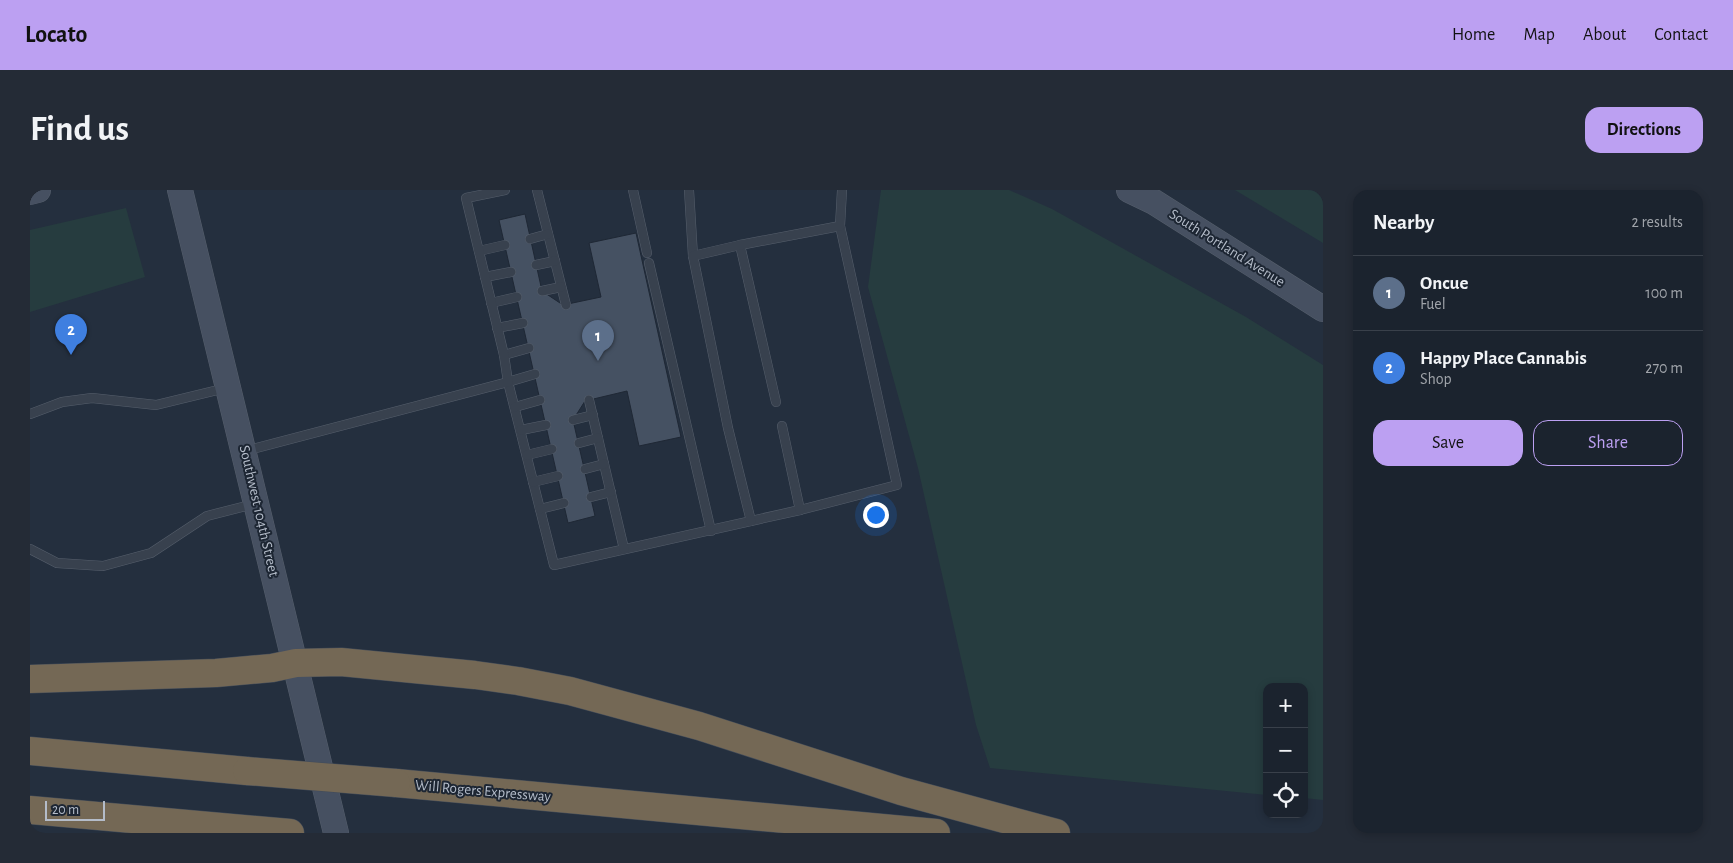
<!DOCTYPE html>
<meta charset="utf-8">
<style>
:root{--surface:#1b232e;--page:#242b36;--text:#f1f3f6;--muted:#a0a4aa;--line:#39404a;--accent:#bca0f2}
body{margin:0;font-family:"Alegreya Sans",sans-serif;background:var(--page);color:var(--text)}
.controls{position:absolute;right:15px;bottom:15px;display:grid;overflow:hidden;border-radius:10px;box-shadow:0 2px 8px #0003}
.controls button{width:45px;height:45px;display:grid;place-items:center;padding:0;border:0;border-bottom:1px solid var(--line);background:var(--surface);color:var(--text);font:25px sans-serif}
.scale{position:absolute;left:15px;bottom:12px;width:60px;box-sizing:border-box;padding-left:5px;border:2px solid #b4bcc9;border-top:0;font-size:14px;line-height:18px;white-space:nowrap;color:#b4bcc9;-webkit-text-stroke:4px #1d2633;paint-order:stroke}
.you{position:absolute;left:845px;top:324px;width:18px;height:18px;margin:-12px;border:4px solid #fff;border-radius:50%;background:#1a73e8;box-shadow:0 0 0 8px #1a73e833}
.badge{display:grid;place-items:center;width:32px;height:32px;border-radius:50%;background:var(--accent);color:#fff;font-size:16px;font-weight:700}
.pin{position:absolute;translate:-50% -41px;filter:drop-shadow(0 1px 2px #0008)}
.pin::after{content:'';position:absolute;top:26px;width:18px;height:15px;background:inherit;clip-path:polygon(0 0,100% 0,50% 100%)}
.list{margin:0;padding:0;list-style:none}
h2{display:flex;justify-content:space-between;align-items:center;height:65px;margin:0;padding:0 20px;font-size:21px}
h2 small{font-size:16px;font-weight:400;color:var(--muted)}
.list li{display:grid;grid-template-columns:32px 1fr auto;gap:15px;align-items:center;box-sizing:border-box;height:75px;padding:0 20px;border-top:1px solid var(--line)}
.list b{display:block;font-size:19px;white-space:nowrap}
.list p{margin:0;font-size:16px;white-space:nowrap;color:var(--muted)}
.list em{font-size:16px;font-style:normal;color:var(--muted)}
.actions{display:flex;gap:10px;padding:15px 20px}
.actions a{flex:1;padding:11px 0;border:1px solid var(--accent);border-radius:15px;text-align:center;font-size:18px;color:var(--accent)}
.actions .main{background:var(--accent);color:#111}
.icon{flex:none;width:28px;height:28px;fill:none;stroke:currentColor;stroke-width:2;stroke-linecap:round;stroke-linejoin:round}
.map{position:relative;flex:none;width:1293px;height:643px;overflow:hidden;border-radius:15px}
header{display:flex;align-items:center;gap:30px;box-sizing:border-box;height:70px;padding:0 25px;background:var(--accent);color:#111}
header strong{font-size:24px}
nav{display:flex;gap:28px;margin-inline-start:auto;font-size:18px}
.intro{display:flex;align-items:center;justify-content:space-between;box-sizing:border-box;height:120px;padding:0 30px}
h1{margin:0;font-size:35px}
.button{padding:12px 22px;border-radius:15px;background:var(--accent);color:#111;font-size:18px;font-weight:700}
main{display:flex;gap:30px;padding:0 30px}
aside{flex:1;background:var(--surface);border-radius:15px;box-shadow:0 2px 8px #0003}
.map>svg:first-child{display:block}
.green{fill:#263c3f}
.building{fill:#455162;stroke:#1f2835}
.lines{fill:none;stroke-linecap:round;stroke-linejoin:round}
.lane-casing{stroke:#565f6c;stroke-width:10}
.secondary-casing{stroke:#565f6c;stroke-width:26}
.highway-casing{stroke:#434c59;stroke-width:29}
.lane{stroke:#38414e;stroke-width:9}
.secondary{stroke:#465061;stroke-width:25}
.highway{stroke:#746855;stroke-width:28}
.highway-bridge-casing{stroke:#434c59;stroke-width:29;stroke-linecap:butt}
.highway-bridge{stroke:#746855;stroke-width:28}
.labels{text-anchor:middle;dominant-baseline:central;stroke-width:4;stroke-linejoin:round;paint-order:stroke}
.street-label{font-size:15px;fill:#b4bcc9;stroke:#1d2633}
</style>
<header>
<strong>Locato</strong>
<nav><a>Home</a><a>Map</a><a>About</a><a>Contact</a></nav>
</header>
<div class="intro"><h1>Find us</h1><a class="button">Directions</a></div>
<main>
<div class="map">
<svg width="1293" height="643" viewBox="0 0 1293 643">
<rect width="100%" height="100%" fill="#242f3e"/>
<g class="green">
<polygon points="851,0 979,0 1022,19 1216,127 1293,175 1293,610 1274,608 1274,497 1237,497 1237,605 960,578 946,535 888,278 838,97"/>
<polygon points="1205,0 1293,0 1293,53"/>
<polygon points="96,18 115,87 0,122 0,40"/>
</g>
<polygon class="building" points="495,24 512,101 533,115 571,107 559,53 606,43 651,247 609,256 597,201 555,211 543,230 565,326 538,333 469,30"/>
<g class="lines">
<defs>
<g id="lane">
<polyline points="507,0 536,115"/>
<polyline points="603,0 617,63"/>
<polyline points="659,0 663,66"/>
<polyline points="500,49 518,44"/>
<polyline points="710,55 746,212"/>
<polyline points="449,61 475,55"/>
<polyline points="619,73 681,341"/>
<polyline points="506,75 525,71"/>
<polyline points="455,87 481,82"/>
<polyline points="512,101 531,97"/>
<polyline points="461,113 487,107"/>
<polyline points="467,138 493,133"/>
<polyline points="474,165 499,158"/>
<polyline points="505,184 478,192 524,375 770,320 867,295 810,36"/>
<polyline points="559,210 594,359"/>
<polyline points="485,217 510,210"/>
<polyline points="0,224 32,212 62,208 126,215 196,198"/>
<polyline points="543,230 563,225"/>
<polyline points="752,236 770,320"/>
<polyline points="491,240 516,235"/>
<polyline points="549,253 568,248"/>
<polyline points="215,261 478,192 474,165 436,8 475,0"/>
<polyline points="497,265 522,259"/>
<polyline points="555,279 574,274"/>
<polyline points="503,292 528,286"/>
<polyline points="561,307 581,302"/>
<polyline points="510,319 534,313"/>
<polyline points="721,331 698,238 663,66 710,55 810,36 812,0"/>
<polyline points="0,359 27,373 73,376 121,363 177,326 224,314"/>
</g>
<g id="secondary">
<polyline points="150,0 306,643"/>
<polyline points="1099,0 1124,12 1293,119"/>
<polyline points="0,2 8,0"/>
</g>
<g id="highway">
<polyline points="0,489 186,483 242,478 266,473 311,472 445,485 488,491 540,501 669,536 871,601 1026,643"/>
<polyline points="0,561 217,581"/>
<polyline points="366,593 906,643"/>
<polyline points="0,620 260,643"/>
</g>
</defs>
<use href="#lane" class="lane-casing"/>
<use href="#secondary" class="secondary-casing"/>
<use href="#highway" class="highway-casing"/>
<use href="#lane" class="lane"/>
<use href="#secondary" class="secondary"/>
<use href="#highway" class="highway"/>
<defs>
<polyline id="highway-bridge" points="217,581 366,593"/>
</defs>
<use href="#highway-bridge" class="highway-bridge-casing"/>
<use href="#highway-bridge" class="highway-bridge"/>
</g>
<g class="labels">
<g class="street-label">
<text transform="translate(1197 58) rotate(32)">South Portland Avenue</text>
<text transform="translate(229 321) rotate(77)">Southwest 104th Street</text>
<text transform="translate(453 601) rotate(5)">Will Rogers Expressway</text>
</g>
</g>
</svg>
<div class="controls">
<button>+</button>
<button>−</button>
<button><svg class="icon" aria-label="locate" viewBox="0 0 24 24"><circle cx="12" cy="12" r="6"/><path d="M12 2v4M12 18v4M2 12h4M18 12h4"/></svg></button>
</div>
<div class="scale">20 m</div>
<div class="you"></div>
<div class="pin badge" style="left:568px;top:171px;background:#5c6f8a">1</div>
<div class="pin badge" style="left:41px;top:165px;background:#3f7fe0">2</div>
</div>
<aside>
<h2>Nearby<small>2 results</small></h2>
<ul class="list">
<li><span class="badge" style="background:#5c6f8a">1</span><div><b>Oncue</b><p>Fuel</p></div><em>100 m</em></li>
<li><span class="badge" style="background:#3f7fe0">2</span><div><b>Happy Place Cannabis</b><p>Shop</p></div><em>270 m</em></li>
</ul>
<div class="actions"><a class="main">Save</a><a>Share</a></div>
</aside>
</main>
